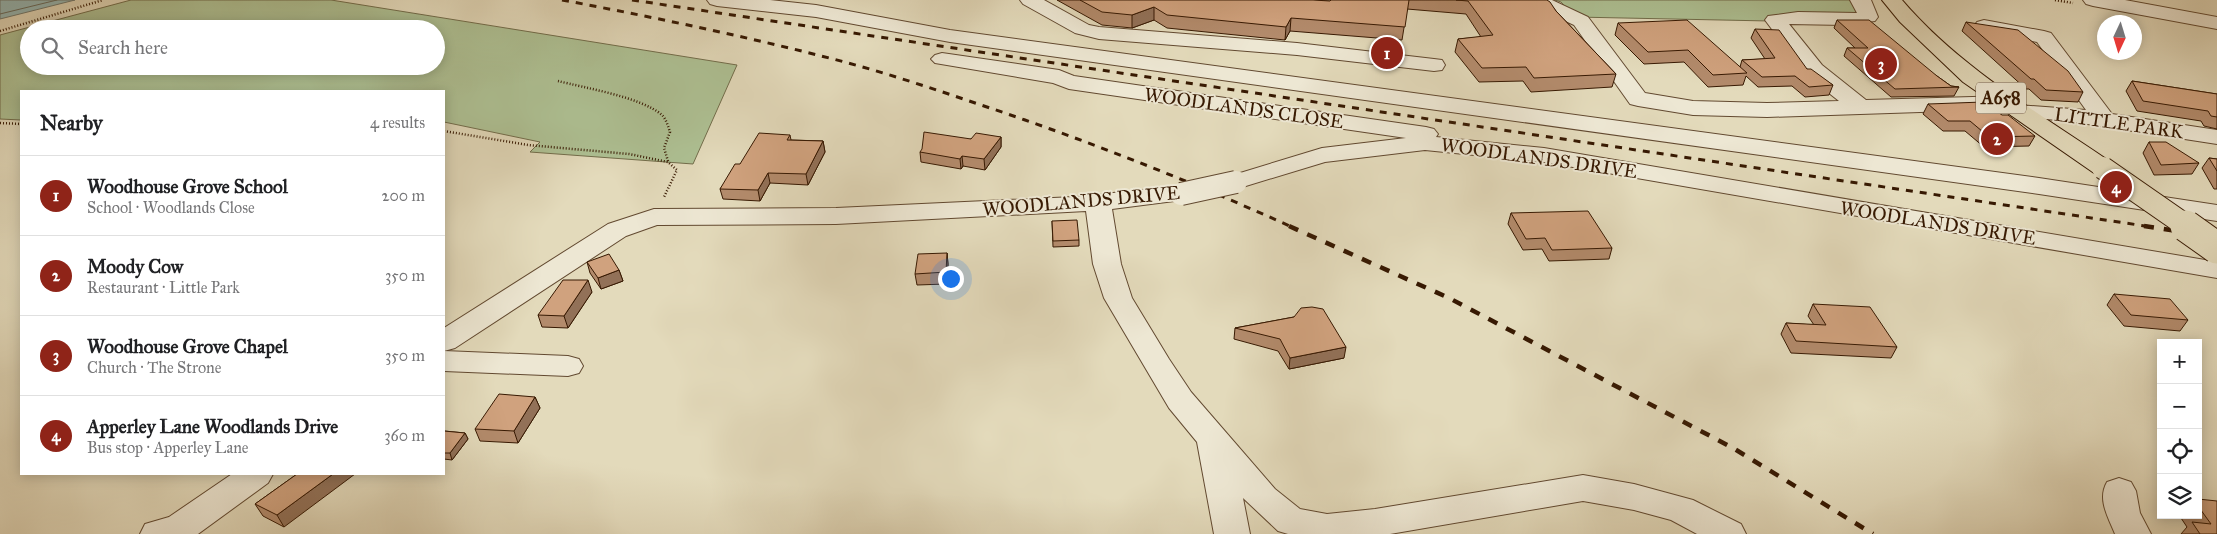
<!DOCTYPE html>
<meta charset="utf-8">
<style>
:root{--surface:#fff;--page:#f6f6f6;--text:#202124;--muted:#757577;--line:#e0e0e0;--accent:#8f2418}
body{margin:0;font-family:"IM FELL Great Primer",serif;background:var(--page);color:var(--text)}
.controls{position:absolute;right:15px;bottom:15px;display:grid;overflow:hidden;border-radius:0px;box-shadow:0 2px 12px #0003}
.controls button{width:45px;height:45px;display:grid;place-items:center;padding:0;border:0;border-bottom:1px solid var(--line);background:var(--surface);color:var(--text);font:25px sans-serif}
.compass{position:absolute;left:2097px;top:15px;width:45px;height:45px;border-radius:50%;background:var(--surface);box-shadow:0 2px 12px #0003;rotate:184deg}
.you{position:absolute;left:950px;top:278px;width:18px;height:18px;margin:-12px;border:4px solid #fff;border-radius:50%;background:#1a73e8;box-shadow:0 0 0 8px #1a73e833}
.badge{display:grid;place-items:center;width:32px;height:32px;border-radius:50%;background:var(--accent);color:#fff;font-size:16px;font-weight:700}
.pin{position:absolute;translate:-50% -50%;border:2px solid #fff;box-shadow:0 1px 5px #0006}
.list{margin:0;padding:0;list-style:none}
h2{display:flex;justify-content:space-between;align-items:center;height:65px;margin:0;padding:0 20px;font-size:21px}
h2 small{font-size:16px;font-weight:400;color:var(--muted)}
.list li{display:grid;grid-template-columns:32px 1fr auto;gap:15px;align-items:center;box-sizing:border-box;height:80px;padding:0 20px;border-top:1px solid var(--line)}
.list b{display:block;font-size:19px;white-space:nowrap}
.list p{margin:0;font-size:16px;white-space:nowrap;color:var(--muted)}
.list em{font-size:16px;font-style:normal;color:var(--muted)}
.icon{flex:none;width:28px;height:28px;fill:none;stroke:currentColor;stroke-width:2;stroke-linecap:round;stroke-linejoin:round}
.map{position:relative;flex:none;width:2217px;height:534px;overflow:hidden}
.search{position:absolute;background:var(--surface);box-shadow:0 2px 12px #0003;left:20px;top:20px;width:425px;height:55px;display:flex;align-items:center;gap:12px;box-sizing:border-box;padding:0 18px;border-radius:28px;color:var(--muted);font-size:19px}
.panel{position:absolute;background:var(--surface);box-shadow:0 2px 12px #0003;left:20px;top:90px;width:425px;height:385px;border-radius:0px}
.map>svg:first-child{display:block}
.green{fill:#aec194;stroke:#726d4b;fill-rule:evenodd}
.water{fill:#96b9b7;stroke:#70796f}
.lines{fill:none;stroke-linecap:round;stroke-linejoin:round}
.shore{stroke:#66695c;stroke-width:1}
.minor-casing{stroke:#624930;stroke-width:2}
.highway-casing{stroke:#371902;stroke-width:2}
.path{stroke:#371902;stroke-width:2.5;stroke-dasharray:1 2;stroke-linecap:butt}
.minor{fill:#ede7d3;fill-rule:evenodd}
.highway{fill:#e3dabb;fill-rule:evenodd}
.rail-far1{stroke:#371902;stroke-width:3;stroke-dasharray:7 7;stroke-linecap:butt}
.rail{stroke:#371902;stroke-width:4.5;stroke-dasharray:10 10;stroke-linecap:butt}
.minor-bridge-casing{stroke:#624930;stroke-width:24;stroke-linecap:butt}
.highway-bridge-far1-casing{stroke:#371902;stroke-width:24;stroke-linecap:butt}
.highway-bridge-casing{stroke:#371902;stroke-width:33;stroke-linecap:butt}
.minor-bridge{stroke:#ede7d3;stroke-width:22}
.highway-bridge-far1{stroke:#e3dabb;stroke-width:22}
.highway-bridge{stroke:#e3dabb;stroke-width:31}
.wall{fill:#b38b6c;stroke:#371902}
.shaded-wall{fill:#927158;stroke:#371902}
.building{fill:#d0a27e;stroke:#371902}
.labels{text-anchor:middle;dominant-baseline:central;stroke-width:4;stroke-linejoin:round;paint-order:stroke}
.shield{fill:#ede7d3;stroke:#6e5741;stroke-width:1}
.shield-label{font-size:18px;font-weight:bold;fill:#371902}
.street-label{font-size:19px;fill:#371902;stroke:#ede7d3}
</style>
<div class="map">
<svg width="2217" height="534" viewBox="0 0 2217 534">
<rect width="100%" height="100%" fill="#e3dabb"/>
<filter id="stains"><feTurbulence type="fractalNoise" baseFrequency=".004" numOctaves="4"/><feColorMatrix values="0 0 0 0 .2 0 0 0 0 .09 0 0 0 0 .02 0 0 0 .5 -.17"/></filter>
<radialGradient id="worn" r=".72"><stop offset=".6" stop-color="#630" stop-opacity="0"/><stop offset="1" stop-color="#630" stop-opacity=".3"/></radialGradient>
<g class="green">
<path d="M131,0H331L737,65L693,164L530,152L540,142L444,122V91H21V120L0,119V35ZM29,29H436V66H29Z"/>
<polygon points="1555,0 1850,0 1860,15 1818,22 1575,17 1561,2"/>
</g>
<polygon class="water" points="0,0 75,0 0,19"/>
<g class="lines">
<polyline class="shore" points="0,14 57,0"/>
<defs>
<g id="minor">
<polygon points="707,0 770,0 816,5 950,30 2039,178 2217,205 2217,221 2039,194 950,42 816,17 717,6 710,4"/>
<polygon points="1020,0 1044,0 1089,25 1099,27 1297,43 1434,59 1442,60 1445,65 1442,70 1434,71 1297,55 1099,39 1075,33 1023,4"/>
<polygon points="1526,0 1552,0 1588,17 1645,93 1693,101 1767,103 1839,101 1806,75 1765,20 1768,16 1798,12 1857,13 1850,0 1871,0 1878,17 1875,21 1845,25 1789,24 1822,65 1866,100 2008,96 2016,98 2019,103 2018,105 2086,110 2037,42 1977,30 1974,26 1977,22 1984,20 2044,31 2051,33 2112,114 2217,130 2217,144 2068,121 2012,116 2009,111 2010,109 1767,117 1693,115 1638,106 1630,104 1574,25 1529,4"/>
<polygon points="2083,0 2125,0 2217,17 2217,29 2093,6 2086,4"/>
<polygon points="942,53 1059,70 1074,76 1426,127 1434,129 1438,134 1436,137 1544,148 2217,262 2217,278 1544,162 1425,150 1325,162 1236,189 1227,187 1224,182 1227,177 1322,148 1406,138 1069,89 1053,83 935,63 931,59 935,55"/>
<polygon points="1181,186 1190,189 1194,194 1190,199 1112,209 1121,264 1132,298 1169,359 1191,392 1275,489 1300,509 1327,514 1375,509 1583,475 1634,484 1693,500 1741,524 1746,534 1697,534 1671,520 1634,510 1583,501 1390,534 1288,534 1278,531 1243,498 1250,534 1214,534 1197,442 1169,408 1104,298 1093,264 1086,211 836,224 657,225 626,236 455,348 444,351 444,328 608,224 654,209 836,208 1074,197"/>
<polygon points="444,351 568,356 579,359 583,366 579,373 568,376 444,371"/>
<polygon points="232,474 273,474 268,483 198,534 140,534 145,524 169,517"/>
<path d="M2119,478L2131,482L2136,491L2140,513L2151,534H2115C2108,517 2097,499 2107,482Z"/>
</g>
<path id="highway" d="M1882,0H1902C1960,68 2039,113 2112,163L2115,168L2112,173L2103,175L2094,173L1963,82L1900,22Z"/>
</defs>
<use href="#minor" class="minor-casing"/>
<use href="#highway" class="highway-casing"/>
<g class="path">
<polyline points="2055,0 2073,3"/>
<polyline points="0,31 103,0"/>
<path d="M558,81C585,88 641,97 662,115C666,119 668,126 670,132L664,148L668,161"/>
<polyline points="0,123 21,124"/>
<polyline points="444,131 528,145 629,154 668,162 677,170 664,197"/>
</g>
<use href="#minor" class="minor"/>
<use href="#highway" class="highway"/>
<g class="rail-far1">
<path d="M562,0C653,17 744,36 833,59C884,72 934,89 984,106C1089,141 1192,182 1292,227"/>
<polyline points="632,0 2152,227"/>
</g>
<g class="rail">
<polyline points="1289,226 1449,298 1733,448 1873,534"/>
<polyline points="2144,226 2217,237"/>
</g>
<defs>
<polyline id="minor-bridge" points="1181,194 1236,182"/>
<polyline id="highway-bridge-far1" points="2103,168 2188,227"/>
<polyline id="highway-bridge" points="2186,226 2217,248"/>
</defs>
<use href="#minor-bridge" class="minor-bridge-casing"/>
<use href="#highway-bridge-far1" class="highway-bridge-far1-casing"/>
<use href="#highway-bridge" class="highway-bridge-casing"/>
<use href="#minor-bridge" class="minor-bridge"/>
<use href="#highway-bridge-far1" class="highway-bridge-far1"/>
<use href="#highway-bridge" class="highway-bridge"/>
</g>
<g class="wall">
<polygon points="1057,0 1313,0 1330,1 1331,0 1547,0 1556,11 1616,74 1612,87 1531,92 1523,81 1479,82 1455,52 1458,39 1481,37 1466,14 1407,9 1402,40 1290,31 1285,40 1167,28 1154,20 1132,28 1102,25"/>
<polygon points="1837,20 1937,76 1951,86 1959,87 1954,96 1891,97 1844,56 1847,48 1855,48 1834,28"/>
<polygon points="1966,22 2083,92 2078,102 2041,100 2029,89 2026,89 1962,31"/>
<polygon points="1618,23 1740,67 1742,60 1765,59 1751,38 1755,29 1807,69 1833,85 1829,95 1805,97 1792,86 1758,87 1746,76 1743,85 1708,87 1684,62 1644,64 1615,35"/>
<polygon points="2132,81 2217,94 2217,129 2204,126 2201,121 2137,111 2126,91"/>
<polygon points="1928,104 2035,136 2029,146 1984,147 1965,131 1943,131 1923,114"/>
<polygon points="790,135 791,140 823,141 825,152 808,185 770,183 760,201 723,199 720,189 740,164"/>
<polygon points="1001,137 1001,147 985,170 963,166 961,169 921,162 920,152 971,139"/>
<polygon points="2149,142 2199,163 2192,174 2154,175 2143,153"/>
<polygon points="2209,158 2217,159 2217,189 2214,189 2202,168"/>
<polygon points="1511,213 1612,248 1609,259 1549,261 1542,249 1523,250 1508,224"/>
<polygon points="1052,221 1079,240 1079,246 1053,247"/>
<polygon points="947,253 948,264 947,284 917,285 915,274"/>
<polygon points="587,262 619,270 623,281 601,289 590,273"/>
<polygon points="592,292 568,328 542,327 538,315"/>
<polygon points="2114,294 2188,320 2180,331 2124,326 2107,305"/>
<polygon points="1813,304 1897,347 1891,358 1791,353 1781,334 1786,323 1814,325 1808,316"/>
<polygon points="1294,317 1344,358 1289,369 1278,351 1234,339 1235,328"/>
<polygon points="535,397 540,408 518,443 480,441 475,429"/>
<polygon points="444,431 465,433 468,439 452,460 444,459"/>
<polygon points="297,474 284,527 263,516 255,504"/>
<polygon points="2198,499 2217,534 2181,534 2187,527 2179,515 2198,515"/>
</g>
<g class="shaded-wall">
<polygon points="1154,7 1154,20 1132,28 1132,15"/>
<polygon points="1291,18 1290,31 1285,40 1286,27"/>
<polygon points="1001,137 1001,147 985,170 984,159"/>
<polygon points="823,141 825,152 808,185 806,174"/>
<polygon points="962,156 963,166 961,169 960,159"/>
<polygon points="768,173 770,183 760,201 758,190"/>
<polygon points="947,253 948,264 947,284 946,272"/>
<polygon points="619,270 623,281 601,289 598,278"/>
<polygon points="588,280 592,292 568,328 564,316"/>
<polygon points="1346,347 1344,358 1289,369 1290,358"/>
<polygon points="535,397 540,408 518,443 514,431"/>
<polygon points="465,433 468,439 452,460 450,453"/>
<polygon points="333,474 355,474 284,527 277,515"/>
</g>
<g class="building">
<polygon points="1080,0 1313,0 1330,1 1331,0 1409,0 1405,27 1291,18 1286,27 1167,15 1154,7 1132,15 1102,12"/>
<polygon points="1456,0 1547,0 1550,2 1556,11 1616,74 1534,78 1526,67 1482,68 1458,39 1493,35 1468,1"/>
<polygon points="1687,20 1747,73 1713,75 1688,50 1648,52 1618,23"/>
<polygon points="1837,20 1869,20 1937,76 1951,86 1959,87 1895,89 1847,48 1868,48"/>
<polygon points="1966,22 2018,30 2068,71 2083,92 2046,90 2034,79 2031,79"/>
<polygon points="1755,29 1779,30 1807,69 1811,69 1833,85 1809,87 1795,76 1762,77 1742,60 1775,58"/>
<polygon points="2132,81 2217,94 2217,117 2211,116 2208,111 2143,101"/>
<polygon points="1983,102 2002,115 2008,115 2035,136 1989,137 1970,121 1948,121 1928,104"/>
<polygon points="924,132 971,139 976,133 1001,137 984,159 962,156 960,159 920,152 922,149"/>
<polygon points="759,133 790,135 787,140 823,141 806,174 768,173 758,190 720,189 735,164 740,164"/>
<polygon points="2149,142 2166,142 2199,163 2161,165"/>
<polygon points="2209,158 2217,159 2217,171"/>
<polygon points="1588,211 1612,248 1552,250 1545,238 1526,239 1511,213"/>
<polygon points="1077,220 1079,240 1053,241 1052,221"/>
<polygon points="947,253 946,272 915,274 918,254"/>
<polygon points="609,254 619,270 598,278 587,262"/>
<polygon points="563,280 588,280 564,316 538,315"/>
<polygon points="2114,294 2170,299 2188,320 2131,315"/>
<polygon points="1813,304 1870,307 1897,347 1796,341 1786,323 1826,325"/>
<polygon points="1312,307 1323,309 1346,347 1290,358 1280,339 1235,328 1294,317 1301,308"/>
<polygon points="499,394 535,397 514,431 475,429"/>
<polygon points="444,431 465,433 450,453 444,453"/>
<polygon points="297,474 333,474 277,515 255,504"/>
<polygon points="2198,499 2217,501 2217,534 2200,534 2192,522 2211,524 2198,506"/>
</g>
<g class="labels">
<rect class="shield" x="1976" y="82.5" width="50" height="31" rx="4"/>
<g class="shield-label">
<text x="2001" y="98">A658</text>
</g>
<g class="street-label">
<text transform="translate(1244 108) rotate(8)">WOODLANDS CLOSE</text>
<text transform="translate(2119 123) rotate(8)">LITTLE PARK</text>
<text transform="translate(1539 158) rotate(8)">WOODLANDS DRIVE</text>
<text transform="translate(1081 201) rotate(-5)">WOODLANDS DRIVE</text>
<text transform="translate(1938 223) rotate(9)">WOODLANDS DRIVE</text>
</g>
</g>
<rect width="100%" height="100%" filter="url(#stains)"/>
<rect width="100%" height="100%" fill="url(#worn)"/>
</svg>
<div class="controls">
<button>+</button>
<button>−</button>
<button><svg class="icon" aria-label="locate" viewBox="0 0 24 24"><circle cx="12" cy="12" r="6"/><path d="M12 2v4M12 18v4M2 12h4M18 12h4"/></svg></button>
<button><svg class="icon" aria-label="layers" viewBox="0 0 24 24"><path d="M12 4l9 5-9 5-9-5zM3 14l9 5 9-5"/></svg></button>
</div>
<svg class="compass" viewBox="-18 -18 36 36"><path d="M0-13l5 13h-10z" fill="#e53935"/><path d="M0 13l5-13h-10z" fill="#757577"/></svg>
<div class="you"></div>
<div class="pin badge" style="left:1387px;top:53px">1</div>
<div class="pin badge" style="left:1997px;top:139px">2</div>
<div class="pin badge" style="left:1881px;top:64px">3</div>
<div class="pin badge" style="left:2116px;top:187px">4</div>
<div class="search"><svg class="icon" aria-label="search" viewBox="0 0 24 24"><circle cx="10" cy="10" r="6"/><path d="M15 15l6 6"/></svg>Search here</div>
<section class="panel">
<h2>Nearby<small>4 results</small></h2>
<ul class="list">
<li><span class="badge">1</span><div><b>Woodhouse Grove School</b><p>School · Woodlands Close</p></div><em>200 m</em></li>
<li><span class="badge">2</span><div><b>Moody Cow</b><p>Restaurant · Little Park</p></div><em>350 m</em></li>
<li><span class="badge">3</span><div><b>Woodhouse Grove Chapel</b><p>Church · The Strone</p></div><em>350 m</em></li>
<li><span class="badge">4</span><div><b>Apperley Lane Woodlands Drive</b><p>Bus stop · Apperley Lane</p></div><em>360 m</em></li>
</ul>
</section>
</div>
